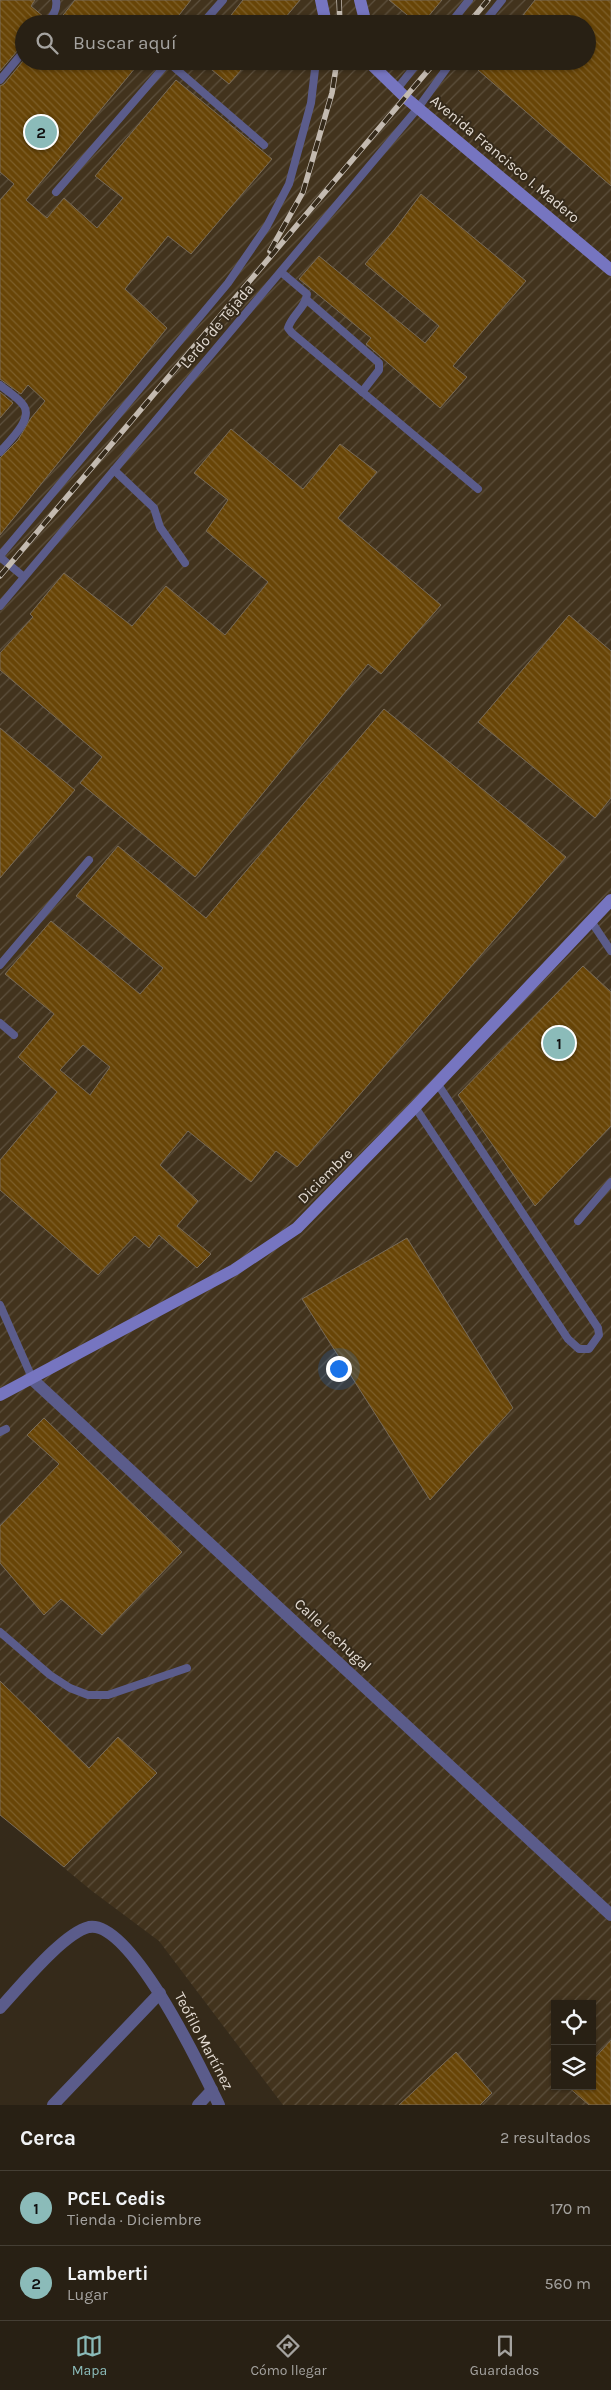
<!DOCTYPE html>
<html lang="es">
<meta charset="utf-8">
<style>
:root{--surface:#282014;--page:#342d22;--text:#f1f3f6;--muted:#a5a3a0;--line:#443e34;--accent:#8bbbb9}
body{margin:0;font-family:Karla,sans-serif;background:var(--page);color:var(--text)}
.controls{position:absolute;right:15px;bottom:15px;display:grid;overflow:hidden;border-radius:0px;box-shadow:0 1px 4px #0004}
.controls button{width:45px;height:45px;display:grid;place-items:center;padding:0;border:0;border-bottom:1px solid var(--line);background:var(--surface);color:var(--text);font:25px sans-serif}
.you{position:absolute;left:338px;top:1368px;width:18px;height:18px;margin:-12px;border:4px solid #fff;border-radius:50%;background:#1a73e8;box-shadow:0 0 0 8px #1a73e833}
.badge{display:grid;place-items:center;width:32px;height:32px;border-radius:50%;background:var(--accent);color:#111;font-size:16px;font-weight:700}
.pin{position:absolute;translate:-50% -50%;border:2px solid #fff;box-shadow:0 1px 5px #0006}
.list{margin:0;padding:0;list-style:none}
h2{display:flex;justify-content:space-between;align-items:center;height:65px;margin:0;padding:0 20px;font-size:21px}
h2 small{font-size:16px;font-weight:400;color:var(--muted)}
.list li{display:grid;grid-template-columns:32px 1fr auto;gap:15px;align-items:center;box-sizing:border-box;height:75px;padding:0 20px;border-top:1px solid var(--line)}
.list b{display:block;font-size:19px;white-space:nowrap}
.list p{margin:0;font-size:16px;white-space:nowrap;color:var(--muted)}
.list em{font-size:16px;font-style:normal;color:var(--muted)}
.icon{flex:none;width:28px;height:28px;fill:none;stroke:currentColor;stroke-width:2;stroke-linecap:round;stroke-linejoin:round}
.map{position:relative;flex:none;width:611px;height:2105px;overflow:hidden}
.search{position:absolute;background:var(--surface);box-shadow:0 1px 4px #0004;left:15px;right:15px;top:15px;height:55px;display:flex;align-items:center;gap:12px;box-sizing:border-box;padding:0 18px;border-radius:28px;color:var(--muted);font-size:19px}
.sheet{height:215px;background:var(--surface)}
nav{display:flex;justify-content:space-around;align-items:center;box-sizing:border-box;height:70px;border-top:1px solid var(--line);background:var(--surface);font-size:14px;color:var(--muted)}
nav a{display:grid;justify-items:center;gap:2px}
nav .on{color:var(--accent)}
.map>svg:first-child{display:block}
.industrial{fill:url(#industrial-furrows);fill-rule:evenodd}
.building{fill:url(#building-back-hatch);stroke:#786b59;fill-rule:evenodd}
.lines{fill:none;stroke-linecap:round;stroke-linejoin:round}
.lane{stroke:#5b5c8b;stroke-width:8}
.street{stroke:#5b5c8b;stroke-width:12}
.secondary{stroke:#7675c0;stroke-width:12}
.rail-casing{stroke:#c3bab0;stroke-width:5.5}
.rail{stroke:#352a1a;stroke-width:4;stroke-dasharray:11;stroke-linecap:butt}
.labels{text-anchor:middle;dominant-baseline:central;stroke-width:4;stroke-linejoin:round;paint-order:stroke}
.street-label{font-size:15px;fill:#e3dbd2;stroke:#352a1a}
</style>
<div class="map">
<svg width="611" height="2105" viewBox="0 0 611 2105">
<defs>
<pattern id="industrial-furrows" width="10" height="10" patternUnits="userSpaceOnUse" patternTransform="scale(1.25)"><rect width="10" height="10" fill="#42331d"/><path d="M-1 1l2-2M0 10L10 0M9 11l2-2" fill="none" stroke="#5d503d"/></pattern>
<pattern id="building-back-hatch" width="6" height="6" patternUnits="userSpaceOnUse" patternTransform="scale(1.25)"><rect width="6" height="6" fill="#684507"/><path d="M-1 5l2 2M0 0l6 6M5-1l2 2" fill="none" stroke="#7d5f2a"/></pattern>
</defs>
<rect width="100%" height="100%" fill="#352a1a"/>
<path class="industrial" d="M0,0H611V2105H283L159,1941L92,1891L0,1815ZM24,24H587V61H24ZM555,2004H592V2086H555Z"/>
<g class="building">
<polygon points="0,0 35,0 31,6 44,17 40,24 24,24 24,43 0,71"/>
<polygon points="75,0 191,0 172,24 56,24"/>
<polygon points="243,0 300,0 280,24 224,24"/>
<polygon points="389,0 442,0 422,24 418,24"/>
<polygon points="535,0 611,0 611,186 478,70 485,61 587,61 587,24 516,24"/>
<polygon points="23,61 141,61 26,200 47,218 64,198 97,228 123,198 95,176 176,80 272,159 191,254 168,236 125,289 167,328 0,535 0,458 18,440 31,418 45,401 28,385 21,394 0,379 0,200 14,184 0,172 0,86 4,84"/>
<polygon points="201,61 249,61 229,84"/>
<polygon points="421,194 526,281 453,366 467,377 440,408 366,344 371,338 299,279 319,256 425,343 439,326 365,264 394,230"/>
<polygon points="0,392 13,403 0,418"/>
<polygon points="231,429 303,489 340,444 377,472 338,518 441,605 381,674 368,664 195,877 80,783 102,757 0,670 0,653 33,617 30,614 64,573 132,626 166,586 225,635 268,582 206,531 228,500 194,473"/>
<polygon points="569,615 611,651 611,798 595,818 478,722"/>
<path d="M384,709L566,857L297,1167L276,1151L251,1182L188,1131L160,1165L198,1201L177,1226L211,1254L197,1268L159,1235L149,1248L135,1236L98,1275L0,1190V1160L57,1092L18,1057L54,1014L5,974L51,921L140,994L163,968L76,896L118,846L206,918ZM83,1045L110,1067L90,1095L60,1070Z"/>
<polygon points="0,728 75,790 0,878"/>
<polygon points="583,966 611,992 611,1126 535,1206 458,1095"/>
<polygon points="407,1238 513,1408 430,1500 302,1299"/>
<polygon points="44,1418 182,1552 102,1635 61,1599 44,1615 0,1563 0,1526 59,1464 27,1435"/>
<polygon points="0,1681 89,1768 118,1737 157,1773 64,1867 0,1815"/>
<polygon points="611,2040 611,2105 589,2105 567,2086 592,2086 592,2061"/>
<polygon points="456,2052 492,2093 480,2105 399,2105"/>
</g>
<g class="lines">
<g class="lane">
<path d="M46,24C52,17 58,10 56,0"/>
<polyline points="202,24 223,0"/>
<polyline points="450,24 469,0"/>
<polyline points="483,24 502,0"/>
<polyline points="168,62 264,145"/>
<polyline points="0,80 24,51"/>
<polyline points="397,89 419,61"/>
<polyline points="56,192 169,61"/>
<path d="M281,272L307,294C306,307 292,315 288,328L292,333L478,489"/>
<polyline points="307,300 379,363 379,370 362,392"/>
<path d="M0,385C7,391 19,398 24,406C33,420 8,442 0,452"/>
<polyline points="114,470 154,508 160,527 185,563"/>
<polyline points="0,556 228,283 267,226 289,184 311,103 316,61"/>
<polyline points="0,557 24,577"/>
<polyline points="0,606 418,108 452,61"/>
<polyline points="591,921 611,951"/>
<polyline points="0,965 89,860"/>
<polyline points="0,1023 14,1035"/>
<polyline points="415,1107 568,1339 579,1349 589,1349 599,1335 598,1328 437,1083"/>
<polyline points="578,1221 611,1182"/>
<polyline points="0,1305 33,1380"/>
<polyline points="0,1432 6,1429"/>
<polyline points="0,1632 50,1675 70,1688 88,1695 108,1695 187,1668"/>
</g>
<g class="street">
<polyline points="33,1380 611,1915"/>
<path d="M0,2008C19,1988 63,1933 89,1927C131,1919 203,2072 219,2105"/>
<polyline points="53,2105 160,1993"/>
<polyline points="198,2105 212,2090"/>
</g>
<g class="secondary">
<polyline points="321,0 325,19 329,24"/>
<polyline points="360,0 366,24"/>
<polyline points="368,61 406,98 611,270"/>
<polyline points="0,1395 234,1270 297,1228 415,1107 611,900"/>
</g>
<defs>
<g id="rail">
<polyline points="339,0 340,24"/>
<polyline points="468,24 488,0"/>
<polyline points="270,251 303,192 332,93 337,61"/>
<polyline points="0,576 436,61"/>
</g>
</defs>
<use href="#rail" class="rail-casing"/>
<use href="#rail" class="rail"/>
</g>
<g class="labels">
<g class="street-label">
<text transform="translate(505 159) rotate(40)">Avenida Francisco I. Madero</text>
<text transform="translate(217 326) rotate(-50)">Lerdo de Tejada</text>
<text transform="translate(325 1176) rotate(-45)">Diciembre</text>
<text transform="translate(333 1635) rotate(43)">Calle Lechugal</text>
<text transform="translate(204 2041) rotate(62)">Teófilo Martínez</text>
</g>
</g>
</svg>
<div class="controls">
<button><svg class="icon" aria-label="locate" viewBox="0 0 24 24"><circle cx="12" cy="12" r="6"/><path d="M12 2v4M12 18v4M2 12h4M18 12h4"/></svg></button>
<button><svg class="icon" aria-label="layers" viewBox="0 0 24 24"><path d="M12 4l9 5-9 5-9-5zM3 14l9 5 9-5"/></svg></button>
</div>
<div class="you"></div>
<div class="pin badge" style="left:559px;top:1043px">1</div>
<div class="pin badge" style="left:41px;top:132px">2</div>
<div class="search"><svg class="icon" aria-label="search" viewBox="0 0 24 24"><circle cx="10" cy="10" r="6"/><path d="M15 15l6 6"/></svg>Buscar aquí</div>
</div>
<section class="sheet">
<h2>Cerca<small>2 resultados</small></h2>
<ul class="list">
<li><span class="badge">1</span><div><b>PCEL Cedis</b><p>Tienda · Diciembre</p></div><em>170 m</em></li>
<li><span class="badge">2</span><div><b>Lamberti</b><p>Lugar</p></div><em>560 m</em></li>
</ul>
</section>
<nav>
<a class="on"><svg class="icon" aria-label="map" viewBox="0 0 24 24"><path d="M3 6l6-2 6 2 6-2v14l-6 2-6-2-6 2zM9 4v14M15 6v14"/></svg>Mapa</a>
<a><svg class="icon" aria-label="directions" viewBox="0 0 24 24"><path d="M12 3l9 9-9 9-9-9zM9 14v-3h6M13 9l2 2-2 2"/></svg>Cómo llegar</a>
<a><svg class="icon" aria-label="saved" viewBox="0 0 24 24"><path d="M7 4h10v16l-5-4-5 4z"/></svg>Guardados</a>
</nav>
